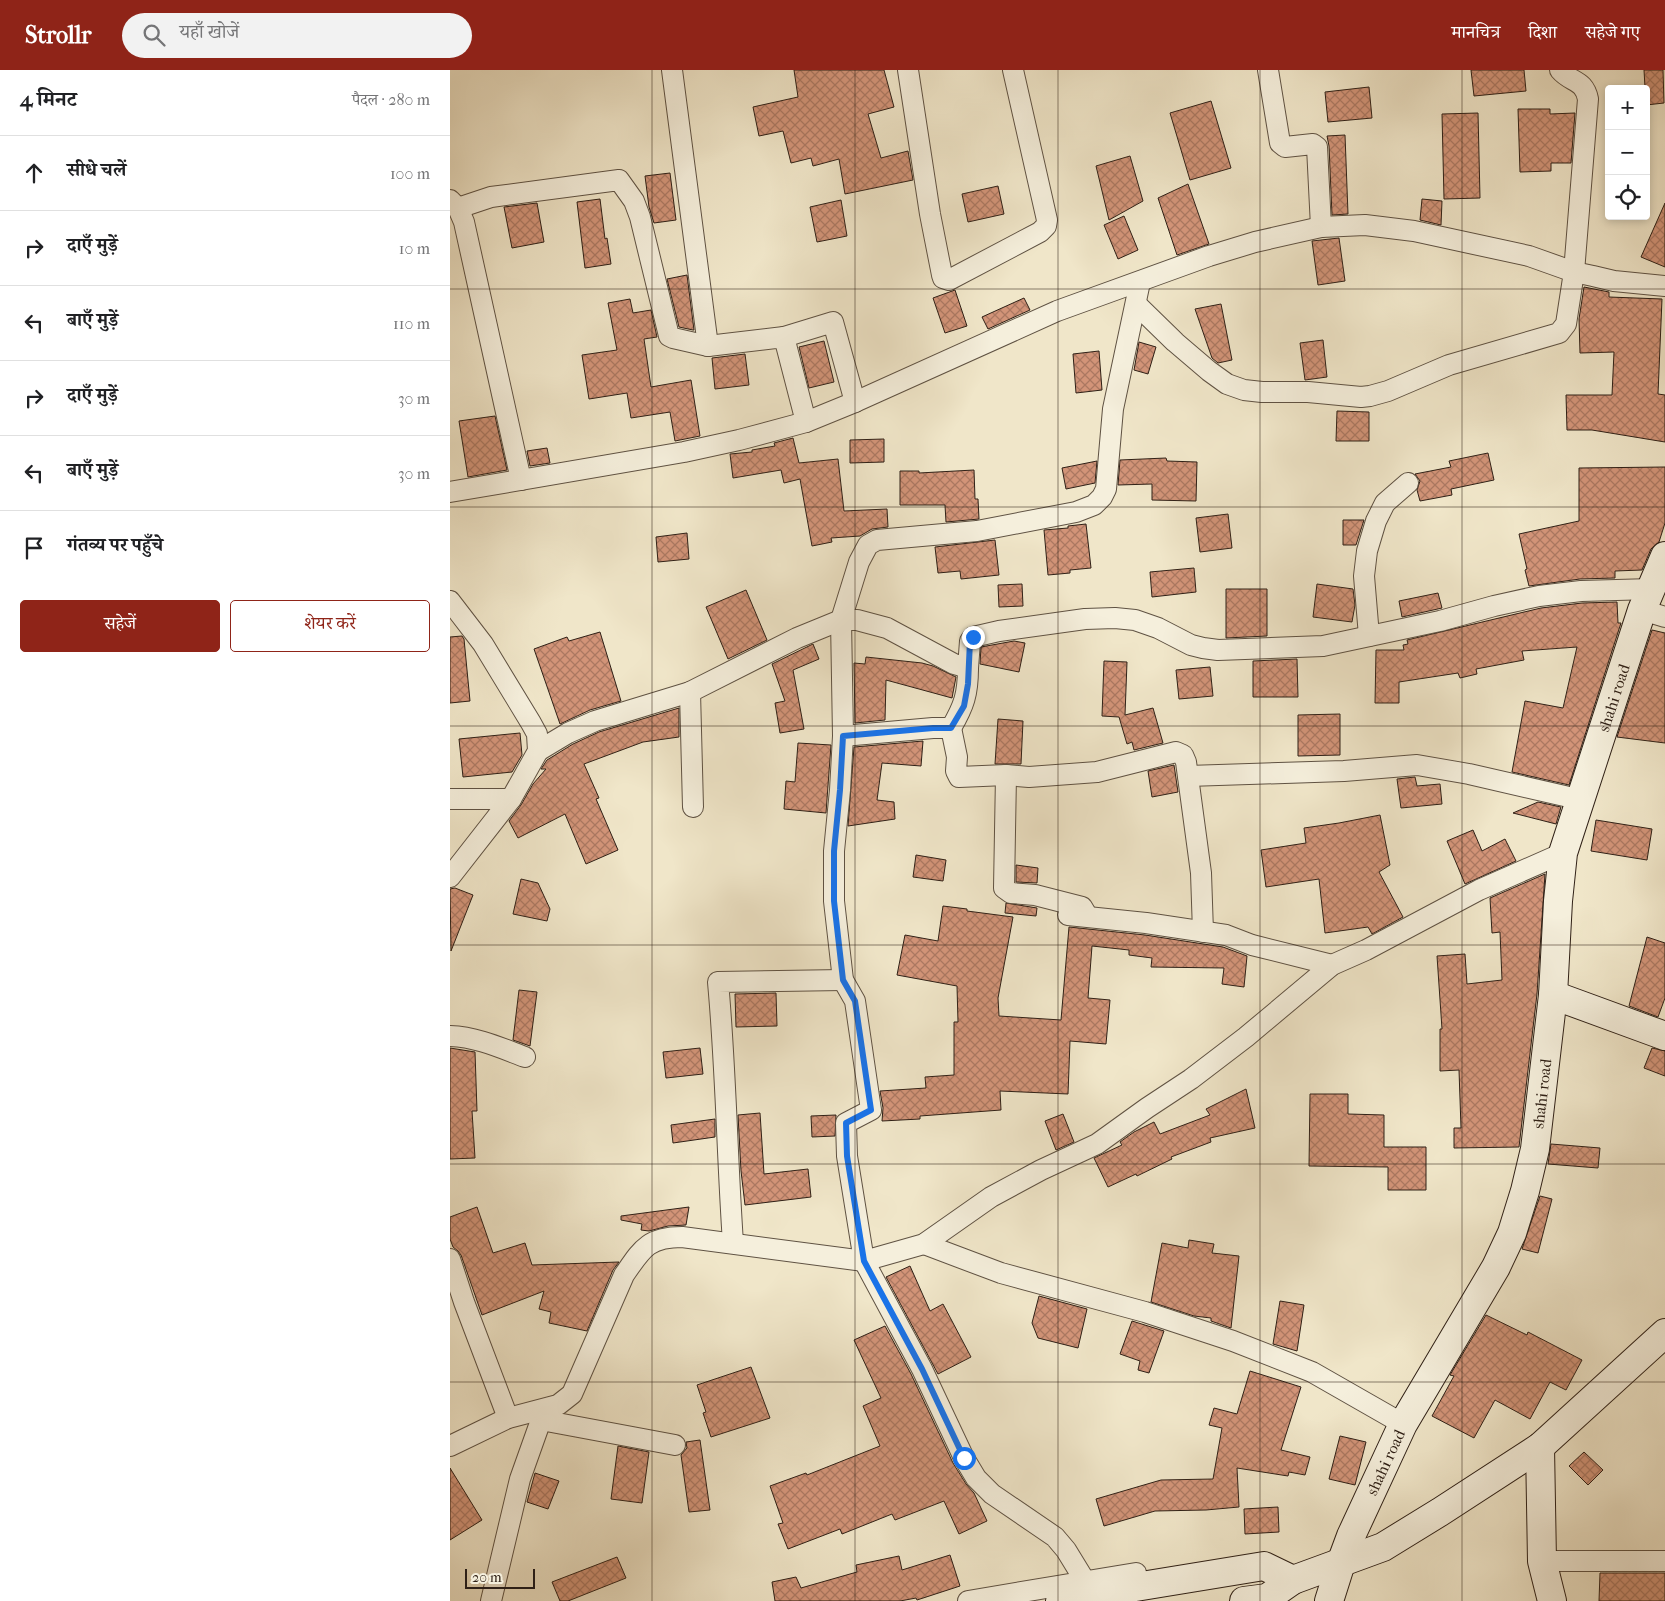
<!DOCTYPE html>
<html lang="hi">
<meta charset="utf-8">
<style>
:root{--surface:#fff;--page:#f2f2f2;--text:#202124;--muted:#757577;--line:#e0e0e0;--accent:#8f2418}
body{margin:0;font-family:"IM FELL French Canon","Noto Serif Devanagari",serif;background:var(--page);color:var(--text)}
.controls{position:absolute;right:15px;top:15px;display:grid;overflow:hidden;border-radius:5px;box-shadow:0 2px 8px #0003}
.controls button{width:45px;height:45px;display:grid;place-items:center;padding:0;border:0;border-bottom:1px solid var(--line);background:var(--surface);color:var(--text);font:25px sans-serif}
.scale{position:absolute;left:15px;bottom:12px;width:70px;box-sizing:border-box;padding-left:5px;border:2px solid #2f2016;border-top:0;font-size:14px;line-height:18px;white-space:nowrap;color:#2f2016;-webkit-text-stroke:4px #f5efdc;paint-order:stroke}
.stop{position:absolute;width:15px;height:15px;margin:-11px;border:4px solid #1a73e8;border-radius:50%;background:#fff}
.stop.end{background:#1a73e8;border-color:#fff;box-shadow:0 1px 5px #0008}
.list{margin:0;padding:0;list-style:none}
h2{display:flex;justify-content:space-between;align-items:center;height:65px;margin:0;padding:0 20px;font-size:21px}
h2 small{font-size:16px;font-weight:400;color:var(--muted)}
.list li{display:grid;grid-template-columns:32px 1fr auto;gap:15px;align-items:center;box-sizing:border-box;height:75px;padding:0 20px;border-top:1px solid var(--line)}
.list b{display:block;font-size:19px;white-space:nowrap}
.list em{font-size:16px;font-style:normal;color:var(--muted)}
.actions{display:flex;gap:10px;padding:15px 20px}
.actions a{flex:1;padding:11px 0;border:1px solid var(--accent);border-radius:5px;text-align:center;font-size:18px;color:var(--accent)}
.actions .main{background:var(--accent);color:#fff}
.icon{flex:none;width:28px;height:28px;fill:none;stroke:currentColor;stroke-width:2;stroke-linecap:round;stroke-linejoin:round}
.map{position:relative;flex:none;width:1215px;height:1531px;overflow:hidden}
header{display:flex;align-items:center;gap:30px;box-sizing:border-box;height:70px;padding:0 25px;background:var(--accent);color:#fff}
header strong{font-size:24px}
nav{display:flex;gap:28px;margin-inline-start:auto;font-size:18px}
.search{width:350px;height:45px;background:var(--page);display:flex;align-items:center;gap:12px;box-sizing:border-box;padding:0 18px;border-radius:28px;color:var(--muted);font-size:19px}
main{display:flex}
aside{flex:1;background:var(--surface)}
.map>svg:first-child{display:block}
.building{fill:url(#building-cross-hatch);stroke:#2f2016}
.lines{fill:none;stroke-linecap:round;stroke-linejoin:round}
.street-casing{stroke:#5f5243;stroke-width:22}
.secondary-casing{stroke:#2f2016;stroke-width:30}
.street{stroke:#f5efdc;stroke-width:20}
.secondary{stroke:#f5efdc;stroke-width:28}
.route{stroke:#1a73e8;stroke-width:6}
.grid{fill:none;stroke:#2f2016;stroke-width:1;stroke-opacity:0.55}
.labels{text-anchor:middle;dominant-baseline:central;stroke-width:4;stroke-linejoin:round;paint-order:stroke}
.street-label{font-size:16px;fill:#2f2016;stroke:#f5efdc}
</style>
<header>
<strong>Strollr</strong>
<div class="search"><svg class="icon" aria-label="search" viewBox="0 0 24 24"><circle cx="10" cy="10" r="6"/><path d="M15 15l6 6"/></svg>यहाँ खोजें</div>
<nav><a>मानचित्र</a><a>दिशा</a><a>सहेजे गए</a></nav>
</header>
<main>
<aside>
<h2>4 मिनट<small>पैदल · 280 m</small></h2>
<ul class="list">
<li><svg class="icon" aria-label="ahead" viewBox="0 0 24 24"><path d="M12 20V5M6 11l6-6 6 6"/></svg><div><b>सीधे चलें</b></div><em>100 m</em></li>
<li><svg class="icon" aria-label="right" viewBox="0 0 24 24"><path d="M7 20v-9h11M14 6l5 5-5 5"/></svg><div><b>दाएँ मुड़ें</b></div><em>10 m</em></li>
<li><svg class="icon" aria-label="left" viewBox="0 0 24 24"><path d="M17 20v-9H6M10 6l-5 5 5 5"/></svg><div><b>बाएँ मुड़ें</b></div><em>110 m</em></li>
<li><svg class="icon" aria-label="right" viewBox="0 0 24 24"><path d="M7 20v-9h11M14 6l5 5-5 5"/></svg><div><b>दाएँ मुड़ें</b></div><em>30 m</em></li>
<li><svg class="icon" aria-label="left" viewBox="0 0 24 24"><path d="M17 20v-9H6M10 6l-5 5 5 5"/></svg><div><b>बाएँ मुड़ें</b></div><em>30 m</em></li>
<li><svg class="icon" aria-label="arrive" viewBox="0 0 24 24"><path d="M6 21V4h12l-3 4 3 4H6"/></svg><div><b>गंतव्य पर पहुँचे</b></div></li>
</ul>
<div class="actions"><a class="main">सहेजें</a><a>शेयर करें</a></div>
</aside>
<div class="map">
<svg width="1215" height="1531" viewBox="0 0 1215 1531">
<defs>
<pattern id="building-cross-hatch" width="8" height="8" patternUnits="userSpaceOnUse" patternTransform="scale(1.25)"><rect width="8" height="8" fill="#d29478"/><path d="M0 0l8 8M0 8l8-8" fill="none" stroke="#ab7861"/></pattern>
</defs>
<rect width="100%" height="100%" fill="#f0e6c9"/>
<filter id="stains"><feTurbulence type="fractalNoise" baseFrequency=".004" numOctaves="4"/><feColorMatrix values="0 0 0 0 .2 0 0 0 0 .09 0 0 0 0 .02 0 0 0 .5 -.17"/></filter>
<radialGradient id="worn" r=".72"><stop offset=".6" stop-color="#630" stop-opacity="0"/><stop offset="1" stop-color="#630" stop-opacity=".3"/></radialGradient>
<g class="building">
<polygon points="344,0 434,0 444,37 418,44 431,88 458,81 463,110 395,124 389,89 363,96 361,88 341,93 333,61 309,66 303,37 348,27"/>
<polygon points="1021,0 1074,0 1076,21 1024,26"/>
<polygon points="1194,0 1213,0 1214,33 1196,35"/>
<polygon points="919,17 922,48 878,52 875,22"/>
<polygon points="761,31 781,98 740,110 720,43"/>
<polygon points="1068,39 1100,39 1100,44 1125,43 1121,93 1101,93 1101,101 1070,102"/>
<polygon points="1028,43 1030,128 994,129 992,44"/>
<polygon points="895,65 898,144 882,145 879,76 877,66"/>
<polygon points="680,86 693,131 659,150 646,96"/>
<polygon points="220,103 226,150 204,153 199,137 195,106"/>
<polygon points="738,114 759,174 727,185 708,128"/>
<polygon points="548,116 554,144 518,152 512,124"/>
<polygon points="150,129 155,169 157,168 161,194 135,198 127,132"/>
<polygon points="972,129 992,131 991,155 970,150"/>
<polygon points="391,130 397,166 367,172 360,137"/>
<polygon points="87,133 94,172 62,178 54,137"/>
<polygon points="1215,133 1215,197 1191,187"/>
<polygon points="674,146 688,180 668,189 654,155"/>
<polygon points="889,168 895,211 868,215 862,171"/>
<polygon points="237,205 244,260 243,260 229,257 217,209"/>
<polygon points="1134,217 1159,222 1159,227 1212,229 1208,324 1215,325 1215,372 1142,360 1117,360 1116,325 1162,325 1164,282 1130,283 1129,249"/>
<polygon points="505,220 517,256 495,263 483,228"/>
<polygon points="574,228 580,240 538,259 532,247"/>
<polygon points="180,229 183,243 201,240 207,267 194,269 201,317 241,310 250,366 225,371 220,342 181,348 177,323 139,329 132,285 167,280 158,233"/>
<polygon points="771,234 782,290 768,293 762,288 745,239"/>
<polygon points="873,270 877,307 855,310 850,273"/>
<polygon points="374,271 384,312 359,318 349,277"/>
<polygon points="689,272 706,277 698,304 684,300"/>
<polygon points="649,281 652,320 626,323 623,284"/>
<polygon points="295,284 299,315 265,319 262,288"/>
<polygon points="887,341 919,342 919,371 886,371"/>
<polygon points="45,346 57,400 18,407 9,351"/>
<polygon points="343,368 349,393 388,389 394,441 437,439 438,457 422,459 410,466 381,468 382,472 362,476 350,409 334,413 331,400 283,408 280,384 302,382 302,380 325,376 324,373"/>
<polygon points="434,369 434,392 400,393 400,370"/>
<polygon points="97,378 100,393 80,396 77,381"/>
<polygon points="1038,383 1044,410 1001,419 1002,425 970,431 967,420 970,411 965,404 1001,397 999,391"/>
<polygon points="716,388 717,391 747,392 746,431 702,430 702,414 668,415 670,390"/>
<polygon points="647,391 645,413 616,419 612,398"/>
<polygon points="1215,397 1215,453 1209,472 1201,479 1192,500 1165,501 1165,508 1130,509 1079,516 1075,500 1077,499 1069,464 1129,451 1129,398"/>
<polygon points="524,400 525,429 528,429 529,449 496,452 495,435 450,435 450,401 469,401 469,403"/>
<polygon points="778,444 782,478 750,482 746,448"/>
<polygon points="893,450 914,450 906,475 893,475"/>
<polygon points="636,454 641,498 620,500 620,503 598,505 594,460 618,458 618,456"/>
<polygon points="237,463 239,489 208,492 206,467"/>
<polygon points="545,470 549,505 511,509 510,501 488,503 485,477"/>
<polygon points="744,498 746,522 702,527 700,502"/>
<polygon points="572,514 573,536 549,537 548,515"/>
<polygon points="867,514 903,519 905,535 902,552 863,547"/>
<polygon points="776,519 817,519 817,566 776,568"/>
<polygon points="296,520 317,570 278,589 256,537"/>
<polygon points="988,523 992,538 952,547 949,531"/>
<polygon points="1167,532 1168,553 1171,553 1119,715 1062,702 1075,631 1113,638 1127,577 1072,581 1074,590 1026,599 1027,604 1010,608 1008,603 949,612 949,633 925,633 926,580 954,580 953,575 958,574 957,570 1091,538 1132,533"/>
<polygon points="1202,560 1215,563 1215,673 1167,667"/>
<polygon points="150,562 171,631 140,640 110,654 84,579 117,567 119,571"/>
<polygon points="12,566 14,569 20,631 0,633 0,567"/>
<polygon points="564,571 575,573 569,602 530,594 531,577"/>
<polygon points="363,574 369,589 343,600 354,659 330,663 325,633 335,631 322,594"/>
<polygon points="416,587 472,593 483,596 506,607 502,628 436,610 435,650 405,653 404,593 415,594"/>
<polygon points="847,589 848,627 803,627 803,591"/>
<polygon points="654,591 677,592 675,645 703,638 713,673 684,680 682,672 677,674 669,647 652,646"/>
<polygon points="760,597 763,626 729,629 726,600"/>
<polygon points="229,638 229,667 193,672 134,694 149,728 146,729 168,780 136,794 115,744 68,768 59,751 71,735 83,714 96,699 91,699 97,690 123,674 149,662"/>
<polygon points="890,644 890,685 848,686 848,645"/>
<polygon points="548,649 573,651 571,694 545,694"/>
<polygon points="70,663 72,685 62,702 13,707 9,669"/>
<polygon points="473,671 471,696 432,693 427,730 444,732 445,749 398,756 404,677"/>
<polygon points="348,673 381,675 376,743 334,739 336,711 345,712"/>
<polygon points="724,695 728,722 702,727 698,701"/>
<polygon points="965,707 967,716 990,714 992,734 951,738 947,709"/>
<polygon points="1088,732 1111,737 1106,754 1063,743"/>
<polygon points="930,745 940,795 929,802 953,847 922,864 918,857 875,863 869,809 816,817 811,780 856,773 854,758 889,753"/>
<polygon points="1146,750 1202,759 1197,790 1141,781"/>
<polygon points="1023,760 1032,781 1055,769 1066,791 1015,814 997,771"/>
<polygon points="466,785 496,790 493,811 463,807"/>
<polygon points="566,795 588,798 587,813 566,812"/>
<polygon points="1095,804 1087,924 1069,1077 1004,1078 1004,1058 1011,1058 1009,1000 990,1001 990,959 992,959 987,886 1015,884 1017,914 1052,910 1050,862 1042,863 1040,828"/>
<polygon points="71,809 88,813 100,839 97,851 63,844"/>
<polygon points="5,818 23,825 1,881 0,819"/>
<polygon points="556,833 587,838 586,846 555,843"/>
<polygon points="493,836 517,839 517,841 563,847 548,928 549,946 611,950 619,857 695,865 773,877 797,886 794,917 772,914 774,898 701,897 702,888 679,885 679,880 642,876 638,928 660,930 656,974 620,971 618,1024 550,1021 551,1040 470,1046 470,1049 432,1051 433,1038 430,1021 476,1018 475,1007 504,1005 504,952 508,952 507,916 447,905 455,865 488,871"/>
<polygon points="1197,867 1215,873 1215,928 1208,947 1179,936"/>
<polygon points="69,920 87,922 80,976 63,970"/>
<polygon points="326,923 327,956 286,957 285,924"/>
<polygon points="0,978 25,982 27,1041 22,1041 25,1088 0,1089"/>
<polygon points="250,978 253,1004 216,1008 213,982"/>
<polygon points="1202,978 1215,981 1215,1006 1194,998"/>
<polygon points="796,1019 805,1058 760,1068 761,1072 721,1087 722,1089 687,1106 686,1104 658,1117 644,1088 672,1075 670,1072 684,1062 704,1052 710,1064 760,1045 756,1039"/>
<polygon points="860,1024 898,1024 898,1044 934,1045 934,1077 976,1077 976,1120 938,1120 938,1097 859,1096"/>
<polygon points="310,1043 314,1104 358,1099 361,1127 295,1135 291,1101 288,1045"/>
<polygon points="613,1044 624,1072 606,1080 595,1051"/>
<polygon points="386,1045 385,1066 362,1067 361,1046"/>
<polygon points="265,1049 265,1067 223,1073 221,1055"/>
<polygon points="1101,1074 1150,1078 1148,1098 1098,1094"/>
<polygon points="1090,1126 1102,1129 1088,1183 1072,1179"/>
<polygon points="27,1137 43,1183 75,1173 82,1195 169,1192 163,1200 137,1261 99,1253 101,1242 89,1239 94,1221 32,1245 11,1185 8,1181 3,1177 0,1169 0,1147"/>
<polygon points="239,1137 236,1155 218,1156 199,1161 191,1160 192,1154 171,1150 171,1146"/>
<polygon points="739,1170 764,1174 762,1183 789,1186 781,1258 761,1251 761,1248 744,1246 701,1232 712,1173 738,1178"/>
<polygon points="460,1196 480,1241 493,1234 521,1287 488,1304 436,1207"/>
<polygon points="589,1226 637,1239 628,1278 588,1268 582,1253"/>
<polygon points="830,1231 854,1235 847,1281 823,1274"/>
<polygon points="1036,1245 1077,1265 1078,1262 1132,1290 1116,1320 1100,1312 1080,1349 1045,1330 1024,1368 982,1346 1004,1306 1000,1305"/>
<polygon points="682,1251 714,1261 699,1303 688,1300 690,1291 670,1284"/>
<polygon points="435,1256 461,1304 503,1393 516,1414 524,1423 537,1451 509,1464 494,1431 445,1450 442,1444 392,1464 390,1459 338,1479 328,1454 333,1453 320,1416 356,1403 357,1405 430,1376 413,1336 431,1328 404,1270"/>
<polygon points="301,1297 320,1348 261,1367 253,1343 256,1342 247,1315"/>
<polygon points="800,1301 851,1317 831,1380 860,1387 855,1405 839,1402 838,1406 787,1398 789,1437 756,1440 705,1441 654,1456 646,1429 711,1410 763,1409 772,1358 759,1355 764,1338 787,1344"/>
<polygon points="890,1366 916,1372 905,1415 879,1409"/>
<polygon points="250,1370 260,1440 239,1442 231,1385 237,1378 236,1372"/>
<polygon points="168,1376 199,1382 192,1433 161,1429"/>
<polygon points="1134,1382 1153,1400 1138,1415 1119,1396"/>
<polygon points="0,1398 32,1450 0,1470"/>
<polygon points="85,1403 109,1411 98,1439 77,1432"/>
<polygon points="828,1437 829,1462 795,1464 794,1439"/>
<polygon points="500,1485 510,1516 467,1530 466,1528 450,1531 325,1531 322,1512 346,1507 351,1518 407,1502 406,1495 449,1486 452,1500"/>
<polygon points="167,1487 176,1508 118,1531 110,1531 102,1512"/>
<polygon points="1150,1503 1215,1503 1215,1531 1149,1531"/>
</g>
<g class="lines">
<defs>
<g id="street">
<polyline points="222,0 258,276"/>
<polyline points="458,0 480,144 492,205 493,208 499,210 590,162 596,156 597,150 563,0"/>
<polyline points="818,0 830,73 835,77 863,74 867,77 871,157"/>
<polyline points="0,130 8,138 14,152 71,410"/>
<polyline points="8,138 41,127 169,110 184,131 190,147 219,266 223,268 258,276 334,267 356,352"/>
<path d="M686,234L725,272L759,301L777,314L794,320L812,322H858L911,327L920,326L938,321L999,295L1109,263L1116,254L1124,202L1138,29C1134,9 1121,13 1110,0"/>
<polyline points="334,267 383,252 405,332"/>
<polyline points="0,422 234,382 289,370 356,352 405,332 607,241 759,186 805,172 871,157 915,155 964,161 1079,186 1124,202 1143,206 1164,211 1215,216"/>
<polyline points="0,531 33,574 81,653 87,664 88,681 61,729 0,807"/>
<polyline points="1192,540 1215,547"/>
<polyline points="919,566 914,506 917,481 926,451 935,433 958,413"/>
<polyline points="240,622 243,737"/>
<polyline points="501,658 507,687 506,701 509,707 556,705 579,707 647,702 726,682 733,685 736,692 751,803 753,862"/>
<path d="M393,666L483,658H501C514,636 518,624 518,598"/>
<polyline points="88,681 118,663 145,651 240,622 347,568 391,550 407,550 437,558 504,594 518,598 520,571 523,567 549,561 635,549 665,548 685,550 708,558 741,575 753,578 768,580 873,576 990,551 1044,536 1089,526 1131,521 1202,519"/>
<polyline points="556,705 554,818 561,823 585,825 632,837 635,842"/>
<polyline points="738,706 894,701 967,695 1019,704 1132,730"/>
<polyline points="0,729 61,729"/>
<polyline points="618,845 696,853 776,865 802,875 882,895"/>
<path d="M0,966C27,967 51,978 75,987"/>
<path d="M283,1173C277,1086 276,999 268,912L393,910"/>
<polyline points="474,1174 551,1203 695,1242 783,1271 862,1302 953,1354"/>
<polyline points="0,1189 14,1232 58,1348"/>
<polyline points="91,1350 225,1375"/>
<path d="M0,1376L58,1348L108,1335L122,1324L174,1205C192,1179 198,1167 232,1167L414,1191L474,1174L541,1127L591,1100L647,1074L697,1038L741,1009L796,967L882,895L916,880L1029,820L1113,783"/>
<polyline points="1092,1491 1215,1491"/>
<polyline points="635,1511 616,1480 605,1467 542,1424 526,1408 514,1388 472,1299 414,1191 397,1086 396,1053 421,1040 405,931 393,910 384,831 384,781 390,720 393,666 391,550 409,492 418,475 427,470 527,461 626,442 644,435 652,427 656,419 663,339 690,212"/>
<polyline points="41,1531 70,1409 91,1350 93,1340"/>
<polyline points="518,1531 686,1503"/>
</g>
<g id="secondary">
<polyline points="1103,925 1215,966"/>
<polyline points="1090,1377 1092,1491 1102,1531"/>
<polyline points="610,1531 673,1519 814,1496 843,1510"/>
<polyline points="794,1531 817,1528 843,1510 933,1477 990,1442 1090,1377 1215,1263"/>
<path id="s1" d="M879,1531L891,1493L901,1466L953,1354L1046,1197L1062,1163L1075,1121L1085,1079L1103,925L1108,831L1113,783L1192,540L1215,486"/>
</g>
</defs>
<use href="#street" class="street-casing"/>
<use href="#secondary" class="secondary-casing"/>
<use href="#street" class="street"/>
<use href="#secondary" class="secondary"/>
</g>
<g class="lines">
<polyline class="route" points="514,1388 472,1299 414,1191 397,1086 396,1053 421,1040 405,931 393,910 384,831 384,781 390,720 393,666 483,658 501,658 514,636 518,614 520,571 523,567"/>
</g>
<path class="grid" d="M202,0V1531M405,0V1531M608,0V1531M810,0V1531M1012,0V1531M0,219H1215M0,437H1215M0,656H1215M0,875H1215M0,1094H1215M0,1312H1215"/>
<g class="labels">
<g class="street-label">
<text stroke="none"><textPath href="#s1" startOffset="960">shahi road</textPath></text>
<text stroke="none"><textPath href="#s1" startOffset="555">shahi road</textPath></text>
<text stroke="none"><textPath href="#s1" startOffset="150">shahi road</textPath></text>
</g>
</g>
<rect width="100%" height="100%" filter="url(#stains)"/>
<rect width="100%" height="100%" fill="url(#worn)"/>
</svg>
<div class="controls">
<button>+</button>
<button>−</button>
<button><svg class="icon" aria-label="locate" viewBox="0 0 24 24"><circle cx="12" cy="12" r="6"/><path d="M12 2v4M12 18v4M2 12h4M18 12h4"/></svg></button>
</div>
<div class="scale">20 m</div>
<div class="stop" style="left:514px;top:1388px"></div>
<div class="stop end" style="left:523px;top:567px"></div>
</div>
</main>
